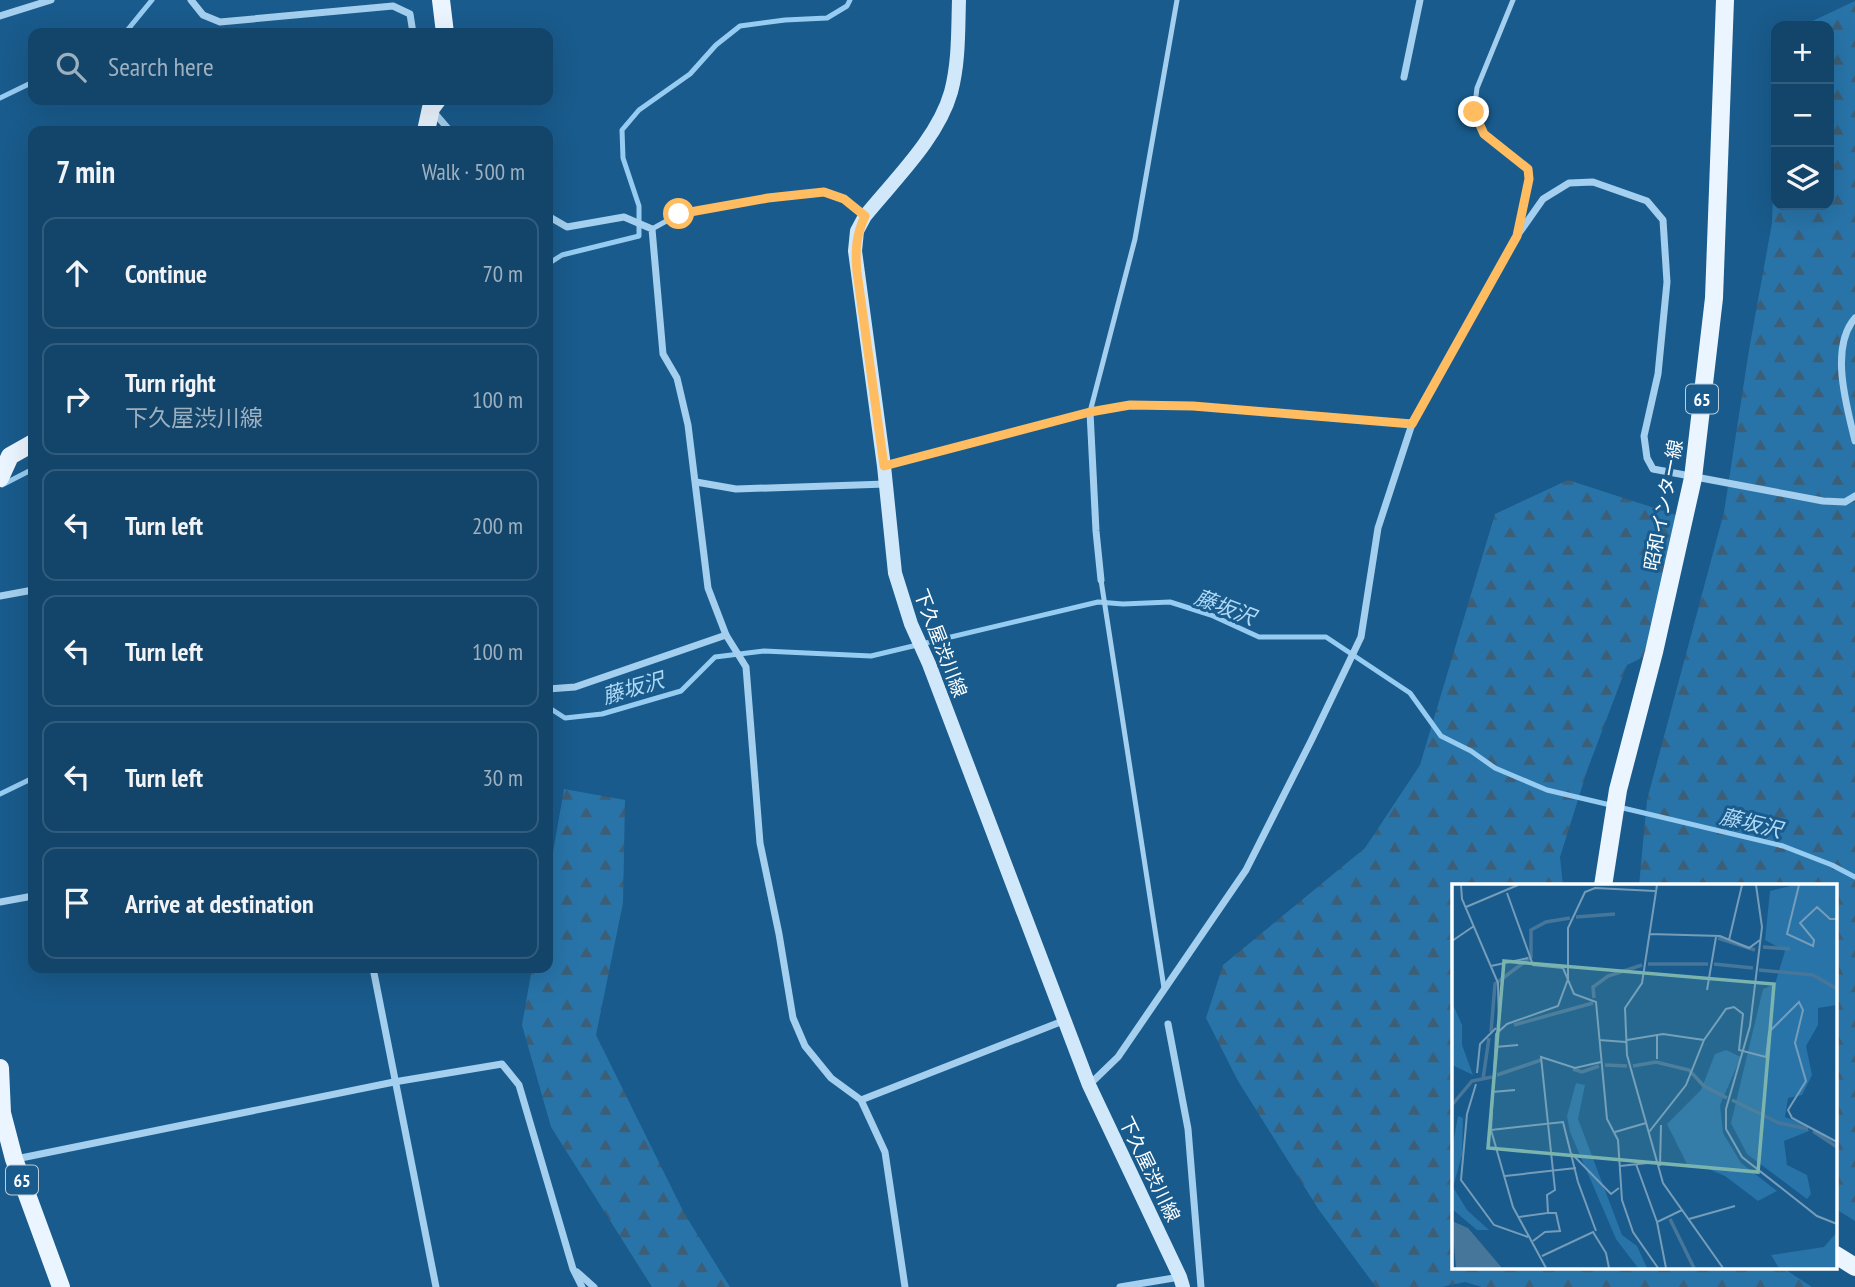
<!DOCTYPE html>
<meta charset="utf-8">
<style>
:root{--surface:#134469;--page:#204e71;--text:#f1f3f6;--muted:#9db0c0;--line:#325c7d}
body{margin:0;font-family:"PT Sans Narrow","Noto Sans JP",sans-serif;background:var(--page);color:var(--text)}
.controls{position:absolute;right:21px;top:21px;display:grid;overflow:hidden;border-radius:14px;box-shadow:0 7px 28px #0002}
.controls button{width:63px;height:63px;display:grid;place-items:center;padding:0;border:0;border-bottom:2px solid var(--line);background:var(--surface);color:var(--text);font:35px sans-serif}
.stop{position:absolute;width:21px;height:21px;margin:-16px;border:5px solid #ffbc61;border-radius:50%;background:#fff}
.stop.end{background:#ffbc61;border-color:#fff;box-shadow:0 2px 7px #0008}
.list{margin:0;padding:0;list-style:none}
h2{display:flex;justify-content:space-between;align-items:center;height:91px;margin:0;padding:0 28px;font-size:30px}
h2 small{font-size:23px;font-weight:400;color:var(--muted)}
.list li{display:grid;grid-template-columns:46px 1fr auto;gap:21px;align-items:center;box-sizing:border-box;height:112px;margin:0 14px 14px;padding:0 14px;border:2px solid var(--line);border-radius:14px}
.list b{display:block;font-size:26px;white-space:nowrap}
.list p{margin:0;font-size:23px;white-space:nowrap;color:var(--muted)}
.list em{font-size:23px;font-style:normal;color:var(--muted)}
.icon{flex:none;width:38px;height:38px;fill:none;stroke:currentColor;stroke-width:2;stroke-linecap:round;stroke-linejoin:round}
.map{position:relative;flex:none;width:1855px;height:1287px;overflow:hidden}
.search{position:absolute;background:var(--surface);box-shadow:0 7px 28px #0002;left:28px;top:28px;width:525px;height:77px;display:flex;align-items:center;gap:18px;box-sizing:border-box;padding:0 24px;border-radius:14px;color:var(--muted);font-size:26px}
.panel{position:absolute;background:var(--surface);box-shadow:0 7px 28px #0002;left:28px;top:126px;width:525px;height:847px;border-radius:14px}
.map>svg:first-child{display:block}
.forest{fill:url(#forest-firs)}
.lines{fill:none;stroke-linecap:round;stroke-linejoin:round}
.stream{stroke:#96ccf1;stroke-width:5}
.lane{stroke:#a4cfee;stroke-width:5}
.street{stroke:#a4cfee;stroke-width:7}
.secondary{stroke:#d1e8fa;stroke-width:14}
.primary{stroke:#ebf5ff;stroke-width:18}
.route{stroke:#ffbc61;stroke-width:9}
.labels{text-anchor:middle;dominant-baseline:central;stroke-width:6;stroke-linejoin:round;paint-order:stroke}
.shield{fill:#195b8c;stroke:#bacedc;stroke-width:2}
.shield-label{font-size:18px;font-weight:bold;fill:#fff}
.street-label{font-size:19px;fill:#fff;stroke:#195b8c}
.water-label{font-size:21px;font-style:italic;fill:#afd9f5;stroke:#195b8c}
.inset-river{fill:none;stroke:#467699;stroke-width:3.5}
.inset-road{fill:none;stroke:#759dba;stroke-width:2}
.view{fill:#7bb4af;fill-opacity:0.15;stroke:#7bb4af;stroke-width:3.5}
.inset-edge{fill:none;stroke:#fff;stroke-width:3.5}
</style>
<div class="map">
<svg width="1855" height="1287" viewBox="0 0 1855 1287">
<defs>
<pattern id="forest-firs" width="22" height="20" patternUnits="userSpaceOnUse" patternTransform="scale(1.75)"><rect width="22" height="20" fill="#2874a9"/><path d="M5 1l3.5 6h-7zM16 11l3.5 6h-7z" fill="#3c5e76"/></pattern>
</defs>
<rect width="100%" height="100%" fill="#195b8c"/>
<g class="forest">
<polygon points="1855,1 1855,1221 1836,1209 1836,886 1639,886 1647,800 1724,512 1749,350 1772,223 1776,129 1776,205 1829,205 1829,26 1802,26"/>
<polygon points="1568,480 1676,515 1654,652 1627,665 1588,768 1560,857 1563,886 1454,886 1454,1268 1783,1268 1812,1287 1482,1287 1465,1282 1442,1287 1376,1287 1319,1210 1238,1081 1206,1018 1223,965 1365,848 1420,765 1495,514"/>
<polygon points="564,789 625,800 623,903 596,1035 684,1213 730,1287 652,1287 551,1127 522,1025 532,968 548,968 548,881"/>
</g>
<g class="lines">
<g class="stream">
<polyline points="125,33 152,0"/>
<polyline points="0,98 33,82"/>
<polyline points="548,264 562,255 639,236 639,206 623,158 622,130 639,110 690,74 716,45 740,26 785,20 827,18 847,6 850,0"/>
<polyline points="2,485 33,469"/>
<polyline points="548,707 565,718 602,714 681,691 715,657 764,651 871,656 1098,602 1123,604 1170,602 1211,615 1259,637 1326,637 1410,693 1441,736 1471,751 1495,768 1547,790 1783,846 1832,865 1855,877"/>
<polyline points="0,794 33,778"/>
</g>
<g class="lane">
<polyline points="1513,0 1477,88 1474,112 1484,134 1528,169 1529,179 1517,234"/>
<polyline points="652,229 679,214 768,198 824,192 844,199 864,215"/>
<polyline points="1090,412 1135,239 1177,0"/>
<polyline points="1101,580 1164,988"/>
</g>
<g class="street">
<polyline points="191,0 203,15 220,22 393,6 410,14 413,33"/>
<polyline points="0,16 51,0"/>
<polyline points="1404,77 1420,0"/>
<polyline points="432,110 450,131"/>
<polyline points="548,216 567,227 624,217 652,229 663,354 677,378 688,425 708,588 726,635 746,667 760,843 779,934 793,1018 805,1046 831,1078 861,1100 885,1152 905,1287"/>
<path d="M1855,318C1829,348 1847,407 1855,441"/>
<polyline points="1090,412 1096,531 1101,580"/>
<polyline points="884,466 1090,412 1131,405 1193,406 1412,424"/>
<polyline points="696,482 736,489 886,484"/>
<polyline points="0,596 33,590"/>
<polyline points="548,689 575,687 726,635"/>
<polyline points="0,902 33,896"/>
<polyline points="373,968 436,1287"/>
<polyline points="1168,1024 1188,1129 1201,1287"/>
<polyline points="1089,1085 1118,1057 1246,870 1312,739 1361,637 1378,528 1412,424 1517,236 1543,199 1569,183 1593,182 1647,201 1663,220 1667,282 1658,374 1644,436 1647,458 1653,469 1823,501 1845,502 1855,496"/>
<polyline points="861,1100 1063,1021"/>
<polyline points="16,1159 394,1082 502,1064 519,1085 573,1269 582,1287"/>
<polyline points="577,1272 594,1287"/>
<polyline points="1120,1287 1180,1277"/>
</g>
<path class="secondary" d="M959,0C958,31 959,62 951,92C938,138 895,179 865,216L857,231L855,251L884,466L895,573L911,624L929,664L1089,1085L1180,1277L1183,1287"/>
<g class="primary">
<polyline points="441,0 445,33"/>
<polyline points="426,131 431,108 437,100"/>
<polyline points="0,478 10,456 33,443"/>
<polyline points="1603,886 1618,790 1654,652 1693,478 1714,298 1725,0"/>
<polyline points="0,1068 2,1113 14,1159 61,1287"/>
<polyline points="1836,1255 1855,1267"/>
</g>
</g>
<g class="lines">
<path class="route" d="M679,214L768,198L824,192L844,199L865,216C856,235 855,251 857,272L884,466L1090,412L1130,405L1193,406L1412,424L1517,236L1529,179L1528,169L1484,134L1474,112"/>
</g>
<g class="labels">
<g class="shield">
<rect x="1686" y="384.5" width="32" height="29" rx="5"/>
<rect x="6" y="1165.5" width="32" height="29" rx="5"/>
</g>
<g class="shield-label">
<text x="1702" y="399">65</text>
<text x="22" y="1180">65</text>
</g>
<g class="street-label">
<text transform="translate(1663 505) rotate(-79)">昭和インター線</text>
<text transform="translate(941 643) rotate(69)">下久屋渋川線</text>
<text transform="translate(1150 1169) rotate(64)">下久屋渋川線</text>
</g>
<g class="water-label">
<text transform="translate(1225 607) rotate(21)">藤坂沢</text>
<text transform="translate(633 688) rotate(-16)">藤坂沢</text>
<text transform="translate(1751 823) rotate(14)">藤坂沢</text>
</g>
</g>
<g transform="translate(1452 884)">
<rect width="385" height="385" fill="#195b8c"/>
<path d="M343,1H385V121L366,124V141L354,162L360,191L350,211L336,214L333,233L355,242L357,247L332,257L335,281L355,291L359,310L355,315L295,270L279,239L311,105L323,100L333,67L313,56L318,7ZM0,118L10,141V161L21,191L0,181ZM274,166L289,173L268,221L271,249L289,279L325,307L306,317L273,292L249,282L237,284L215,240L249,206L263,170ZM124,199L133,201L126,235L170,351L185,362L195,384H186L164,355L118,248L115,232ZM6,232L11,234L10,271L1,303L15,326L37,346H25L0,325V265ZM385,348V384H327L319,371L372,363Z" fill="#2874a9"/>
<path d="M0,337L16,344L50,384H4Z" fill="#467699"/>
<path class="inset-river" d="M124,33L163,30M266,54L303,66M311,63L338,65M196,80H256M262,80L301,84M307,86L361,91L385,105M142,114L141,103L156,92L190,81M62,141L141,119M39,148L43,100L79,73V46L94,38L118,34M153,181L175,182M181,182L204,178L237,186L252,202L275,214M121,185L130,188L147,182M45,191L89,176M31,195L37,154M280,216L327,239L356,245M0,221L20,197L40,193M361,247L385,263M218,335L242,384"/>
<path class="inset-road" d="M9,1L10,15L46,99L47,145M205,1L190,99L173,124L175,171L211,299L271,384M304,1L310,43L298,142L274,225V245L290,273L365,332L385,340M347,1L335,50L361,62L362,56L348,39L365,23L378,35H385M55,9L81,81L111,84L122,110L144,118L155,235L166,256L170,316L181,348L206,384M14,23L66,1M198,50L268,52L297,64L308,56M277,56L290,1M0,57L22,42M39,82L76,74M255,106L264,53M147,156L174,158M175,156L211,150L252,156M43,163L66,161M205,175V150M25,189L28,160L44,144M24,200L15,230L9,296L42,341L76,353M40,208L63,206M39,246L111,238L126,298L144,347M163,248L194,239M197,248L234,201L252,156L274,125L282,123L291,130L287,166L314,173L317,148L347,118L351,126L343,159L354,197L336,226L340,234L385,258M120,270L159,310L167,304M184,280L205,338M168,282L205,278M208,282L209,241M53,292L124,284M67,333L96,329L95,311L103,306L89,173L123,184L149,178M237,335L283,322M81,357L93,348L108,347L104,329H96M90,372L141,348L154,369L157,384M94,384L61,323L39,246L44,150L55,140L106,122L116,95V44L133,8L143,4L203,7M214,384L205,338L230,326"/>
<path class="view" d="M52,77L322,100L306,288L36,264Z"/>
<rect width="385" height="385" class="inset-edge"/>
</g>
</svg>
<div class="controls">
<button>+</button>
<button>−</button>
<button><svg class="icon" aria-label="layers" viewBox="0 0 24 24"><path d="M12 4l9 5-9 5-9-5zM3 14l9 5 9-5"/></svg></button>
</div>
<div class="stop" style="left:679px;top:214px"></div>
<div class="stop end" style="left:1474px;top:112px"></div>
<div class="search"><svg class="icon" aria-label="search" viewBox="0 0 24 24"><circle cx="10" cy="10" r="6"/><path d="M15 15l6 6"/></svg>Search here</div>
<section class="panel">
<h2>7 min<small>Walk · 500 m</small></h2>
<ul class="list">
<li><svg class="icon" aria-label="ahead" viewBox="0 0 24 24"><path d="M12 20V5M6 11l6-6 6 6"/></svg><div><b>Continue</b></div><em>70 m</em></li>
<li><svg class="icon" aria-label="right" viewBox="0 0 24 24"><path d="M7 20v-9h11M14 6l5 5-5 5"/></svg><div><b>Turn right</b><p>下久屋渋川線</p></div><em>100 m</em></li>
<li><svg class="icon" aria-label="left" viewBox="0 0 24 24"><path d="M17 20v-9H6M10 6l-5 5 5 5"/></svg><div><b>Turn left</b></div><em>200 m</em></li>
<li><svg class="icon" aria-label="left" viewBox="0 0 24 24"><path d="M17 20v-9H6M10 6l-5 5 5 5"/></svg><div><b>Turn left</b></div><em>100 m</em></li>
<li><svg class="icon" aria-label="left" viewBox="0 0 24 24"><path d="M17 20v-9H6M10 6l-5 5 5 5"/></svg><div><b>Turn left</b></div><em>30 m</em></li>
<li><svg class="icon" aria-label="arrive" viewBox="0 0 24 24"><path d="M6 21V4h12l-3 4 3 4H6"/></svg><div><b>Arrive at destination</b></div></li>
</ul>
</section>
</div>
